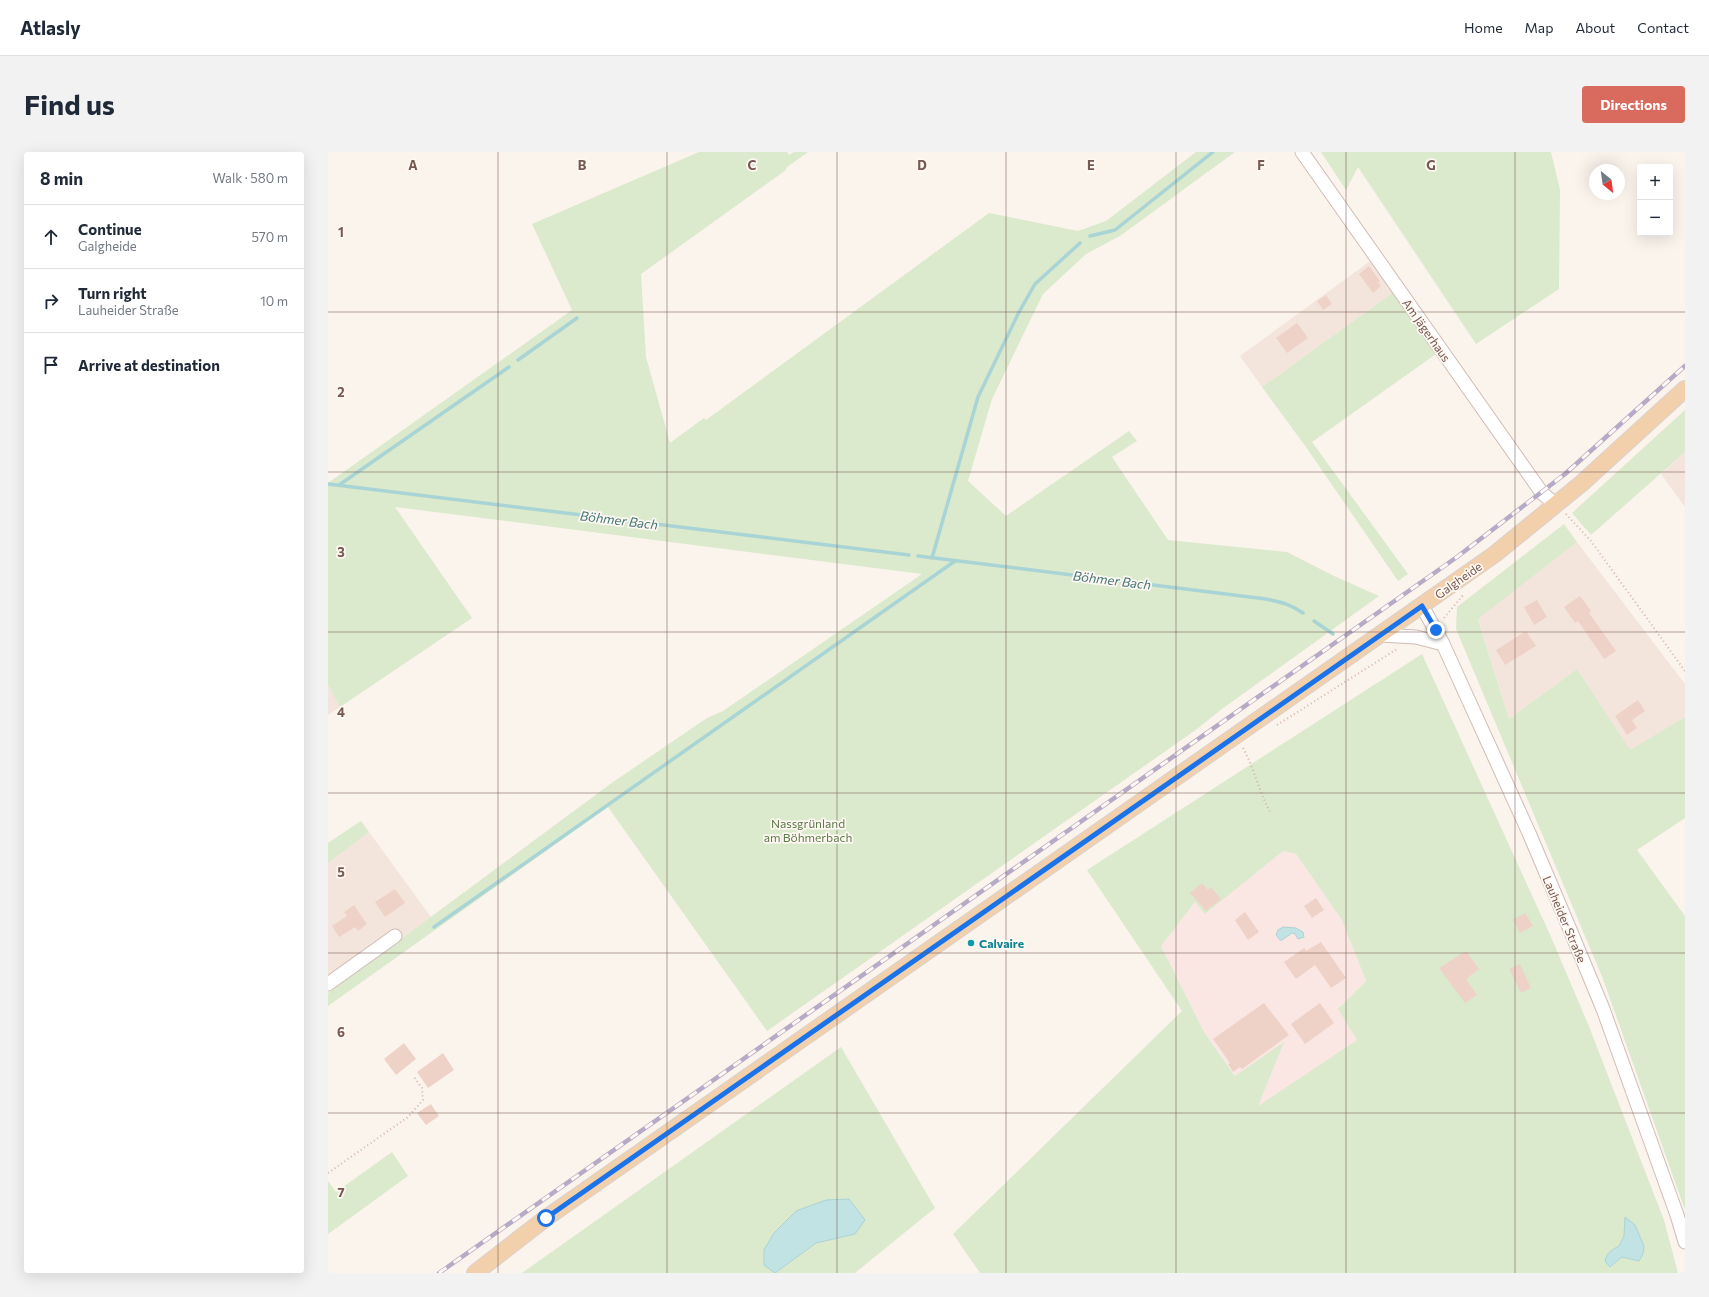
<!DOCTYPE html>
<meta charset="utf-8">
<style>
:root{--surface:#fff;--page:#f2f2f3;--text:#1f2937;--muted:#747a83;--line:#e0e1e3;--accent:#d96a5e}
body{margin:0;font-family:Commissioner,sans-serif;background:var(--page);color:var(--text)}
.controls{position:absolute;right:12px;top:12px;display:grid;overflow:hidden;border-radius:4px;box-shadow:0 4px 16px #0002}
.controls button{width:36px;height:36px;display:grid;place-items:center;padding:0;border:0;border-bottom:1px solid var(--line);background:var(--surface);color:var(--text);font:20px sans-serif}
.compass{position:absolute;left:1261px;top:12px;width:36px;height:36px;border-radius:50%;background:var(--surface);box-shadow:0 4px 16px #0002;rotate:151deg}
.stop{position:absolute;width:12px;height:12px;margin:-9px;border:3px solid #1a73e8;border-radius:50%;background:#fff}
.stop.end{background:#1a73e8;border-color:#fff;box-shadow:0 1px 4px #0008}
.list{margin:0;padding:0;list-style:none}
h2{display:flex;justify-content:space-between;align-items:center;height:52px;margin:0;padding:0 16px;font-size:17px}
h2 small{font-size:13px;font-weight:400;color:var(--muted)}
.list li{display:grid;grid-template-columns:26px 1fr auto;gap:12px;align-items:center;box-sizing:border-box;height:64px;padding:0 16px;border-top:1px solid var(--line)}
.list b{display:block;font-size:15px;white-space:nowrap}
.list p{margin:0;font-size:13px;white-space:nowrap;color:var(--muted)}
.list em{font-size:13px;font-style:normal;color:var(--muted)}
.icon{flex:none;width:22px;height:22px;fill:none;stroke:currentColor;stroke-width:2;stroke-linecap:round;stroke-linejoin:round}
.map{position:relative;flex:none;width:1357px;height:1121px;overflow:hidden;border-radius:4px}
header{display:flex;align-items:center;gap:24px;box-sizing:border-box;height:56px;padding:0 20px;background:var(--surface);border-bottom:1px solid var(--line)}
header strong{font-size:19px}
nav{display:flex;gap:22px;margin-inline-start:auto;font-size:14px}
.intro{display:flex;align-items:center;justify-content:space-between;box-sizing:border-box;height:96px;padding:0 24px}
h1{margin:0;font-size:28px}
.button{padding:10px 18px;border-radius:4px;background:var(--accent);color:#fff;font-size:14px;font-weight:700}
main{display:flex;gap:24px;padding:0 24px}
aside{flex:1;background:var(--surface);border-radius:4px;box-shadow:0 4px 16px #0002}
.map>svg:first-child{display:block}
.residential{fill:#f3e5dc}
.commercial{fill:#fae6e2}
.green{fill:#dbe9cc;fill-rule:evenodd}
.water{fill:#c2e3e4;stroke:#a9d4d5}
.lines{fill:none;stroke-linecap:round;stroke-linejoin:round}
.stream{stroke:#a9d4d5;stroke-width:3.5}
.building{fill:#efd2c7}
.minor-casing{stroke:#d0bdb5;stroke-width:15}
.major-casing{stroke:#d9d1ce;stroke-width:18}
.path{stroke:#d4b5a9;stroke-width:2;stroke-dasharray:1 3;stroke-linecap:butt}
.minor{stroke:#fff;stroke-width:13}
.major{stroke:#f3d0ac;stroke-width:16}
.rail-casing{stroke:#b6abc6;stroke-width:4.5}
.rail{stroke:#fef8f3;stroke-width:3;stroke-dasharray:9;stroke-linecap:butt}
.route{stroke:#1a73e8;stroke-width:5}
.grid{fill:none;stroke:#765951;stroke-width:1;stroke-opacity:0.55}
.culture-dot{fill:#0f9aa8;stroke:#fef8f3;stroke-width:1.5}
.labels{text-anchor:middle;dominant-baseline:central;stroke-width:3.5;stroke-linejoin:round;paint-order:stroke}
.street-label{font-size:12px;fill:#765951;stroke:#fef8f3}
.park-label{font-size:12px;fill:#5e7a4a;stroke:#fef8f3}
.culture-label{font-size:12px;font-weight:bold;fill:#0d838f;stroke:#fef8f3;text-anchor:start}
.water-label{font-size:13px;font-style:italic;fill:#457678;stroke:#fef8f3}
.grid-label{font-size:13px;text-anchor:middle;font-weight:bold;fill:#765951;stroke:#fef8f3;stroke-width:3.5;stroke-linejoin:round;paint-order:stroke}
</style>
<header>
<strong>Atlasly</strong>
<nav><a>Home</a><a>Map</a><a>About</a><a>Contact</a></nav>
</header>
<div class="intro"><h1>Find us</h1><a class="button">Directions</a></div>
<main>
<aside>
<h2>8 min<small>Walk · 580 m</small></h2>
<ul class="list">
<li><svg class="icon" aria-label="ahead" viewBox="0 0 24 24"><path d="M12 20V5M6 11l6-6 6 6"/></svg><div><b>Continue</b><p>Galgheide</p></div><em>570 m</em></li>
<li><svg class="icon" aria-label="right" viewBox="0 0 24 24"><path d="M7 20v-9h11M14 6l5 5-5 5"/></svg><div><b>Turn right</b><p>Lauheider Straße</p></div><em>10 m</em></li>
<li><svg class="icon" aria-label="arrive" viewBox="0 0 24 24"><path d="M6 21V4h12l-3 4 3 4H6"/></svg><div><b>Arrive at destination</b></div></li>
</ul>
</aside>
<div class="map">
<svg width="1357" height="1121" viewBox="0 0 1357 1121">
<rect width="100%" height="100%" fill="#fbf4ed"/>
<g class="residential">
<polygon points="1045,107 1067,139 934,235 912,204"/>
<polygon points="1357,300 1357,355 1333,322"/>
<polygon points="1249,390 1357,532 1357,565 1302,599 1249,517 1181,567 1150,466"/>
<polygon points="0,533 12,555 0,563"/>
<polygon points="41,680 103,765 0,840 0,711"/>
</g>
<polygon class="commercial" points="955,699 968,702 1014,768 1038,829 1010,857 1029,888 929,955 955,891 908,924 876,880 833,794 867,750 877,762"/>
<g class="green">
<polygon points="371,0 459,0 461,3 466,0 480,0 458,16 458,18 313,122 318,205 342,291 376,266 378,268 661,61 750,79 778,69 868,0 907,0 792,84 758,102 715,142 664,247 640,329 678,364 801,279 809,289 784,305 840,388 959,400 1006,424 1051,444 894,557 869,577 439,879 280,655 0,854 0,841 285,630 379,566 395,559 594,422 67,355 144,466 12,555 0,533 0,331 244,158 204,72"/>
<polygon points="993,0 1223,0 1232,38 1231,137 1148,192 1030,15 1018,38"/>
<polygon points="1067,139 1108,202 984,290 1080,422 1070,429 978,295 934,235"/>
<polygon points="1357,258 1357,300 1263,383 1244,361"/>
<polygon points="1236,372 1249,390 1150,467 1181,567 1249,517 1302,598 1357,565 1357,666 1309,698 1357,764 1357,1058 1275,827 1128,477 1129,455"/>
<path d="M1094,502L1223,785L1260,872L1336,1068L1350,1121H652L625,1082L854,859L759,718ZM955,699L968,702L1014,768L1038,829L1010,857L1029,888L930,954L956,890L907,924L876,880L833,794L867,750L877,762ZM1297,1065L1311,1109L1294,1105L1283,1115L1284,1098L1291,1094L1296,1084Z"/>
<polygon points="33,669 41,680 0,711 0,691"/>
<path d="M513,895L607,1056L527,1121H194ZM520,1047L527,1082L488,1091L447,1121Z"/>
<polygon points="64,1000 80,1024 0,1082 0,1029 8,1040"/>
</g>
<g class="water">
<polygon points="955,775 968,776 975,780 976,785 970,787 967,782 964,781 954,788 952,788 948,783 950,778"/>
<polygon points="521,1047 537,1068 527,1082 488,1091 447,1121 436,1113 436,1098 446,1081 468,1059 498,1048"/>
<path d="M1297,1065L1307,1073L1316,1094L1315,1102L1311,1109L1294,1105L1282,1115L1277,1109C1279,1100 1284,1098 1291,1094L1296,1084Z"/>
</g>
<g class="lines">
<g class="stream">
<polyline points="762,84 787,78 885,0"/>
<polyline points="190,208 249,166"/>
<polyline points="0,332 581,403"/>
<polyline points="11,333 181,215"/>
<path d="M590,404L938,447C952,450 963,452 975,461"/>
<polyline points="604,406 650,245 691,160 707,132 752,91"/>
<polyline points="986,469 1005,482"/>
<polyline points="106,775 627,409"/>
</g>
</g>
<g class="building">
<polygon points="1041,114 1052,129 1050,130 1053,134 1045,141 1031,122"/>
<polygon points="998,143 1004,152 995,158 989,149"/>
<polygon points="969,171 980,186 959,201 948,186"/>
<polygon points="1252,444 1263,459 1261,461 1288,499 1276,507 1250,469 1247,471 1236,455"/>
<polygon points="1209,448 1219,465 1206,473 1196,455"/>
<polygon points="1198,479 1208,494 1177,513 1168,498"/>
<polygon points="1310,548 1317,559 1304,568 1309,576 1299,583 1287,564"/>
<polygon points="874,731 880,738 883,735 893,747 878,759 862,741"/>
<polygon points="67,737 77,751 57,765 47,750"/>
<polygon points="988,746 996,758 984,766 976,754"/>
<polygon points="26,753 39,772 30,779 27,775 11,785 4,774 19,764 16,760"/>
<polygon points="917,760 931,780 920,788 907,768"/>
<polygon points="1197,761 1205,774 1192,781 1185,768"/>
<polygon points="993,790 1018,826 1003,836 987,813 968,827 956,810 976,796 978,799"/>
<polygon points="1138,799 1151,817 1138,827 1149,843 1137,851 1111,816"/>
<polygon points="1192,812 1203,836 1193,841 1181,817"/>
<polygon points="936,851 961,883 914,917 912,915 905,920 900,912 902,911 885,887"/>
<polygon points="992,851 1006,871 977,892 963,872"/>
<polygon points="76,891 88,907 68,923 56,907"/>
<polygon points="115,901 126,918 100,936 89,920"/>
<polygon points="103,952 111,964 98,973 89,961"/>
</g>
<g class="lines">
<defs>
<g id="minor">
<polyline points="974,0 1214,341 1228,353"/>
<polyline points="1094,454 1115,492 1201,681 1243,780 1275,857 1349,1063 1357,1090"/>
<polyline points="1052,483 1088,485 1115,492"/>
<polyline points="0,832 67,784"/>
</g>
<polyline id="major" points="147,1121 218,1066 1167,402 1254,331 1357,237"/>
</defs>
<use href="#minor" class="minor-casing"/>
<use href="#major" class="major-casing"/>
<g class="path">
<polyline points="1238,362 1263,389 1357,519"/>
<polyline points="1116,466 1136,442"/>
<polyline points="949,573 1069,497"/>
<path d="M915,596C926,616 931,639 942,660"/>
<polyline points="0,1021 80,965 95,948 94,936 86,925"/>
</g>
<use href="#minor" class="minor"/>
<use href="#major" class="major"/>
<defs>
<polyline id="rail" points="111,1121 1129,405 1237,322 1357,214"/>
</defs>
<use href="#rail" class="rail-casing"/>
<use href="#rail" class="rail"/>
</g>
<g class="lines">
<polyline class="route" points="218,1066 1094,454 1108,478"/>
</g>
<path class="grid" d="M170,0V1121M339,0V1121M509,0V1121M678,0V1121M848,0V1121M1018,0V1121M1187,0V1121M0,160H1357M0,320H1357M0,480H1357M0,641H1357M0,801H1357M0,961H1357"/>
<circle class="culture-dot" cx="643" cy="791" r="4"/>
<g class="labels">
<g class="street-label">
<text transform="translate(1099 178) rotate(55)">Am Jägerhaus</text>
<text transform="translate(1130 428) rotate(-35)">Galgheide</text>
<text transform="translate(1237 767) rotate(67)">Lauheider Straße</text>
</g>
<g class="park-label">
<text x="480" y="671">Nassgrünland<tspan x="480" dy="14">am Böhmerbach</tspan></text>
</g>
<g class="culture-label">
<text x="651" y="791">Calvaire</text>
</g>
<g class="water-label">
<text transform="translate(291 368) rotate(7)">Böhmer Bach</text>
<text transform="translate(784 428) rotate(7)">Böhmer Bach</text>
</g>
</g>
<g class="grid-label">
<text x="85" y="18">A</text>
<text x="254" y="18">B</text>
<text x="424" y="18">C</text>
<text x="594" y="18">D</text>
<text x="763" y="18">E</text>
<text x="933" y="18">F</text>
<text x="1103" y="18">G</text>
<text x="13" y="85">1</text>
<text x="13" y="245">2</text>
<text x="13" y="405">3</text>
<text x="13" y="565">4</text>
<text x="13" y="725">5</text>
<text x="13" y="885">6</text>
<text x="13" y="1045">7</text>
</g>
</svg>
<div class="controls">
<button>+</button>
<button>−</button>
</div>
<svg class="compass" viewBox="-18 -18 36 36"><path d="M0-13l5 13h-10z" fill="#e53935"/><path d="M0 13l5-13h-10z" fill="#747a83"/></svg>
<div class="stop" style="left:218px;top:1066px"></div>
<div class="stop end" style="left:1108px;top:478px"></div>
</div>
</main>
